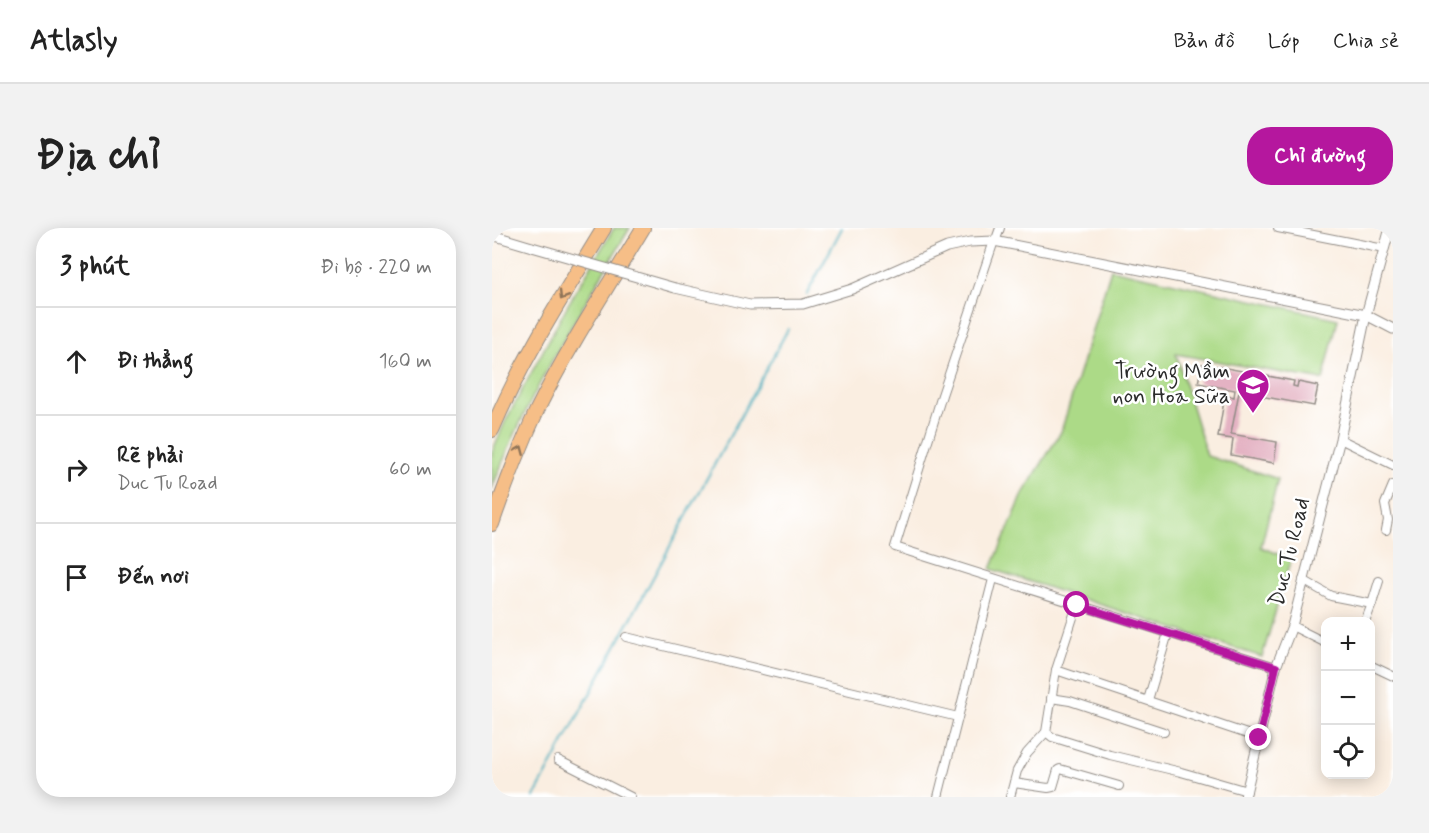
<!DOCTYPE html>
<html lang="vi">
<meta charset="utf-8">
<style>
:root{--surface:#fff;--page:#f2f2f2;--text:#222;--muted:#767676;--line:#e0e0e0;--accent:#b5179e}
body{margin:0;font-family:Mynerve,sans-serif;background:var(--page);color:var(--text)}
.controls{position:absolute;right:18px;bottom:18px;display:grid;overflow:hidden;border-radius:12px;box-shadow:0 3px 15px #0003}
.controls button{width:54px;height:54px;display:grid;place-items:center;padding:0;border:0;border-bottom:2px solid var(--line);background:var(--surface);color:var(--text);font:30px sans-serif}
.stop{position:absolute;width:18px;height:18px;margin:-14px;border:4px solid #b5179e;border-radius:50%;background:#fff}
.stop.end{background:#b5179e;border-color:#fff;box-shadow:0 2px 6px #0008}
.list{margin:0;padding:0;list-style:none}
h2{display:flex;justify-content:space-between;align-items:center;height:78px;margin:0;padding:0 24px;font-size:26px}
h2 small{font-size:20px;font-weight:400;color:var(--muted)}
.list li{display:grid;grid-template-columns:39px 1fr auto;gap:18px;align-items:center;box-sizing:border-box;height:108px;padding:0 24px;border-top:2px solid var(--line)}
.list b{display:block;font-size:22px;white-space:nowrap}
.list p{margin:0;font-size:20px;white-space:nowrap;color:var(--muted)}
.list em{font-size:20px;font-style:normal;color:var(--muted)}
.icon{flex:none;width:33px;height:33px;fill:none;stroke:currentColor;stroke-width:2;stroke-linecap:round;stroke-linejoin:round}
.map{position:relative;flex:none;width:901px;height:569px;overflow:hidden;border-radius:24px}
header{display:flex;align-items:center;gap:36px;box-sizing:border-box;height:84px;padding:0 30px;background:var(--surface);border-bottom:2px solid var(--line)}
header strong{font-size:28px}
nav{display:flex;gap:33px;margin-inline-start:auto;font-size:21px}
.intro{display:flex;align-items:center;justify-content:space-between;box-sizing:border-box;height:144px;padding:0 36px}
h1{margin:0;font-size:42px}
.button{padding:15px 27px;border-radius:24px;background:var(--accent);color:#fff;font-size:21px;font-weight:700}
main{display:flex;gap:36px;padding:0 36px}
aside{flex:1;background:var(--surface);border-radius:24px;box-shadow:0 3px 15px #0003}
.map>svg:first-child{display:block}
.green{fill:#acda87;stroke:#6c8259;stroke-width:1.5}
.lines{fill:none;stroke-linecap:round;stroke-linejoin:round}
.stream{stroke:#3facbd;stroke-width:2}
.building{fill:#e4b2c3}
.minor-casing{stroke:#928c86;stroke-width:10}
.tertiary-casing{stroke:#928c86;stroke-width:11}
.motorway-casing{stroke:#928c86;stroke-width:16}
.minor{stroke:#fff;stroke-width:8}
.tertiary{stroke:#fff;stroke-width:9}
.motorway{stroke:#f6be87;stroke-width:14}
.tertiary-bridge-casing{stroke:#928c86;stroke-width:11;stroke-linecap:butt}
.tertiary-bridge{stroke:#fff;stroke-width:9}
.oneway{stroke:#907459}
.route{stroke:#b5179e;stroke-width:8}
.labels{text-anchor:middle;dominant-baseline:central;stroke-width:5;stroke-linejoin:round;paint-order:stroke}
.poi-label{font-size:22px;fill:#2b2b2b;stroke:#fff;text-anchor:end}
.street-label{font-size:22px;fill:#2b2b2b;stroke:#fff}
</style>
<header>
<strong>Atlasly</strong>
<nav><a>Bản đồ</a><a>Lớp</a><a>Chia sẻ</a></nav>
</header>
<div class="intro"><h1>Địa chỉ</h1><a class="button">Chỉ đường</a></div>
<main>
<aside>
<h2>3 phút<small>Đi bộ · 220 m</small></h2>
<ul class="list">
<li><svg class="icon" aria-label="ahead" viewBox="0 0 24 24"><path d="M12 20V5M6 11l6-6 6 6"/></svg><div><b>Đi thẳng</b></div><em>160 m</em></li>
<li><svg class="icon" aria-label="right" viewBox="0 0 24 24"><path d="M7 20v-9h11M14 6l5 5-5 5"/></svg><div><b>Rẽ phải</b><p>Duc Tu Road</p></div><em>60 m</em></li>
<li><svg class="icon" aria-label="arrive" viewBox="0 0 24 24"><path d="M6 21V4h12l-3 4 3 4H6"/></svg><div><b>Đến nơi</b></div></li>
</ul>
</aside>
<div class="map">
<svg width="901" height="569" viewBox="0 0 901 569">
<rect width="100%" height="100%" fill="#fff"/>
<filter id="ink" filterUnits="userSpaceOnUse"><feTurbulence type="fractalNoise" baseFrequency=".0167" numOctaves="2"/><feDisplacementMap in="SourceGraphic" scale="12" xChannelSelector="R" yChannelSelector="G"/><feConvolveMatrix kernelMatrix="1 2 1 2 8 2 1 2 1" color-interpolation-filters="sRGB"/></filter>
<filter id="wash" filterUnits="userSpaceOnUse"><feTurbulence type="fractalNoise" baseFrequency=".008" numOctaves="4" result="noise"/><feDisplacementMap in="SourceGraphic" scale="24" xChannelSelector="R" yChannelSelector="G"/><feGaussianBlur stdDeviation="1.35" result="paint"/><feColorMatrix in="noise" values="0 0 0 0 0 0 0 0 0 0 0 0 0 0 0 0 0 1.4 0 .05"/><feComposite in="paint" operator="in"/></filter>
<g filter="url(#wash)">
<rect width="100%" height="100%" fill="#faeee1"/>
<g class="green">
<path d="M122,0H138C87,84 35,168 0,261V224L13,194L75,78Z"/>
<polygon points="619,41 846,91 831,152 684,126 715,228 786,251 769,319 799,331 770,429 499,341 532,264 569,204"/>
</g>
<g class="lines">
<g class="stream">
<polyline points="315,66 350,0"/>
<polyline points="42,569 296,101"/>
</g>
</g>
<g id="blocks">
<polygon class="building" points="710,136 720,138 719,142 723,143 724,138 761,145 760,150 764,151 765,146 802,153 801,158 805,159 806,154 826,158 822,178 747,164 739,206 785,214 782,235 739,227 741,211 726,209 733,167 742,169 743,162 706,155"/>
</g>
</g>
<g filter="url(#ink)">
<use href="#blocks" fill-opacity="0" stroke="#928c86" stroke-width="1.5"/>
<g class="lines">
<defs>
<g id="minor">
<polyline points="786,0 892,21"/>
<polyline points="502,13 450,167 403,319 784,439"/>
<polyline points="503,14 508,0"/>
<polyline points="848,211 901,237"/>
<polyline points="894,302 896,292 893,276 901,257"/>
<polyline points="811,352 839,368 880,376 887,353"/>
<polyline points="873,394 880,376"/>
<polyline points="800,398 834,415"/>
<polyline points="134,409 466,489"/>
<polyline points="878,437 901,448"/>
<polyline points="564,442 767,510"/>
<polyline points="559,470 578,473 672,504"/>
<polyline points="656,472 676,405"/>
<polyline points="554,504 560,509 618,527 689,544 755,563"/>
<polyline points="66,532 139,569"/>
<polyline points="522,555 556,560 561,559 566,542 568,541 627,558"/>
<polyline points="446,569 501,351"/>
<polyline points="518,569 525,543 535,525 554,504 564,442 585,377"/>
</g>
<g id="tertiary">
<polyline points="0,7 40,19"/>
<polyline points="183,60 258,77 311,76 360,61 455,19 478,14 502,13 874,87 901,101"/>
<polyline points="753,569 784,439 800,398 848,211 874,87 898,0"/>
</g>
<g id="motorway">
<path d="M0,202C30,131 72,66 112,0"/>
<path d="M0,296C13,258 28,219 45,182C76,119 115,60 151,0"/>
</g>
</defs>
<use href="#minor" class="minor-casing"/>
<use href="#tertiary" class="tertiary-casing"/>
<use href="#motorway" class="motorway-casing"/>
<use href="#minor" class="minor"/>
<use href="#tertiary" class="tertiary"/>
<use href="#motorway" class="motorway"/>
<defs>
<polyline id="tertiary-bridge" points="40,19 183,60"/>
</defs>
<use href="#tertiary-bridge" class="tertiary-bridge-casing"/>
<use href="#tertiary-bridge" class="tertiary-bridge"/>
</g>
<defs><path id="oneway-chevron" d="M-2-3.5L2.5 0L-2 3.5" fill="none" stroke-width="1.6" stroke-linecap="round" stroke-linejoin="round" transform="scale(1.5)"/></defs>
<g class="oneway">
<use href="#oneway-chevron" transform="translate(71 68) rotate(121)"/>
<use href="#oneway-chevron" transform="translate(28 222) rotate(-67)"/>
</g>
</g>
<g class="lines" filter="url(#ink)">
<polyline class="route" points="585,377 784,439 767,510"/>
</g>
<defs>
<symbol id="school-pin" viewBox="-11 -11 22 30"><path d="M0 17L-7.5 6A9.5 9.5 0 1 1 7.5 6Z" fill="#b5179e" stroke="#fff"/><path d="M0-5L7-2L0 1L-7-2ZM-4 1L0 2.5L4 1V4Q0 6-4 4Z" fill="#fff"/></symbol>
</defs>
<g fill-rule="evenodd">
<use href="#school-pin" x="742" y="138" width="38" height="52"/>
</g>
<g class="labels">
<g class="poi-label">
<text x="738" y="144">Trường Mầm<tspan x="738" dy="25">non Hoa Sữa</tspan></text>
</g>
<g class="street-label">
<text transform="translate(798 324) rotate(-76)">Duc Tu Road</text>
</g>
</g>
</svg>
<div class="controls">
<button>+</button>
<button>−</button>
<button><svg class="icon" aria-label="locate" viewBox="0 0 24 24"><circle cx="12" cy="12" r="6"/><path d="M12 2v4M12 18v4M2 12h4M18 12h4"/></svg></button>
</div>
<div class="stop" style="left:585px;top:377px"></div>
<div class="stop end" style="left:767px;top:510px"></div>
</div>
</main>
